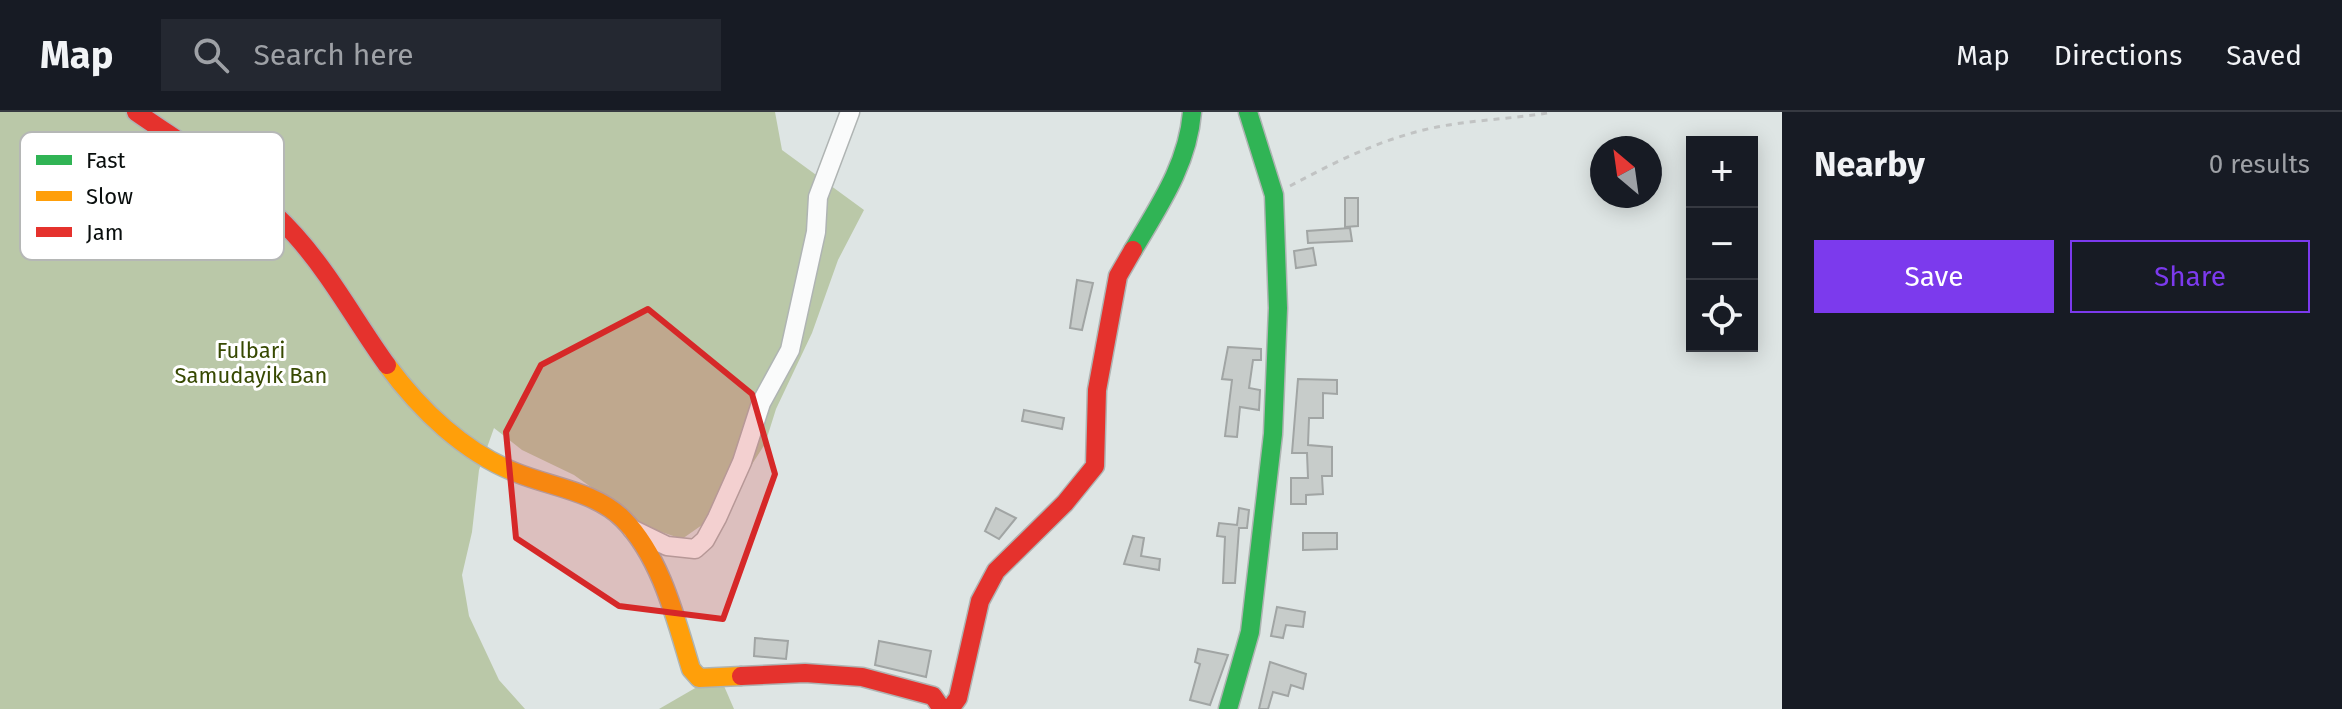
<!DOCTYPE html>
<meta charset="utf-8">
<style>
:root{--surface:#171b24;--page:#242831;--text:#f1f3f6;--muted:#9ea1a6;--line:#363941;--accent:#7c3aed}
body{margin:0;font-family:"Fira Sans",sans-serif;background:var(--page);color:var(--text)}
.controls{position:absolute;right:24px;top:24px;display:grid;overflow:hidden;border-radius:0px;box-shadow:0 4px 20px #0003}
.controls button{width:72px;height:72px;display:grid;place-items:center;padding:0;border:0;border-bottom:2px solid var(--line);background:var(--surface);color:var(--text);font:40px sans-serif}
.compass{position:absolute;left:1590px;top:24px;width:72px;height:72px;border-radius:50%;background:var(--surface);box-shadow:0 4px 20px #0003;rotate:331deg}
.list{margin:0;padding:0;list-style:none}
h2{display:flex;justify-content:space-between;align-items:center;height:104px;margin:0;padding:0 32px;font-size:34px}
h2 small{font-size:26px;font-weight:400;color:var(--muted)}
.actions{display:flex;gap:16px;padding:24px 32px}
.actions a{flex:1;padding:18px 0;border:2px solid var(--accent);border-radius:0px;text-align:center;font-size:28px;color:var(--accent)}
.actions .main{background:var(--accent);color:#fff}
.icon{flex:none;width:44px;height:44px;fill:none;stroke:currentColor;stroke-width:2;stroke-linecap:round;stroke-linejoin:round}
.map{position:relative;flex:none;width:1782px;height:597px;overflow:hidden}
header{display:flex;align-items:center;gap:48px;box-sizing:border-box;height:112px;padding:0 40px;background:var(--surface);border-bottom:2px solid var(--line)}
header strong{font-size:38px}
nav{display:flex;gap:44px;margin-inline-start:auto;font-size:28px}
.search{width:560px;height:72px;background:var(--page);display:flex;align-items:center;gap:20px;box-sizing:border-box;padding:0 28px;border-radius:0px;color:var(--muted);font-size:30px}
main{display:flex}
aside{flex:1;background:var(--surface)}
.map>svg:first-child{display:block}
.forest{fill:#bac8a8}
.building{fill:#c7ccca;stroke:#a1a5a4;stroke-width:2}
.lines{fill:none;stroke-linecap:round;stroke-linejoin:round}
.street-casing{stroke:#afb4b3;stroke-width:21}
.fast-casing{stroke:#afb4b3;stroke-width:21}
.slow-casing{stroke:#afb4b3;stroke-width:21}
.jam-casing{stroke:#afb4b3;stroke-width:21}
.path{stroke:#c1c3c3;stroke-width:3;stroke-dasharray:6 6;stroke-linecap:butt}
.street{stroke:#fafbfb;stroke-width:18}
.fast{stroke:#30b455;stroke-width:18}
.slow{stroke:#ff9f0a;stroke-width:18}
.jam{stroke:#e5322d;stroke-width:18}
.marked{fill:#d62828;fill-opacity:0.2;stroke:#d62828;stroke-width:6;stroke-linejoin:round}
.labels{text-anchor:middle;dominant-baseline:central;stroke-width:6;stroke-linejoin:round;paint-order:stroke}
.park-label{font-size:22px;fill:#374902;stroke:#fff}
.key{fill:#fff;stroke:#b5b7b6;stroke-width:2}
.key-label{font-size:22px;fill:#090e0d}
</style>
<header>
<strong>Map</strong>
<div class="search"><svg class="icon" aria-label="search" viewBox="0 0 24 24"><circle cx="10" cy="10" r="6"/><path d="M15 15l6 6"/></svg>Search here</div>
<nav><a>Map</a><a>Directions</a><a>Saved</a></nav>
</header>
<main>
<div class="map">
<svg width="1782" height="597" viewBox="0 0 1782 597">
<rect width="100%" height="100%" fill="#dee5e4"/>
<g class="forest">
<polygon points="0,0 775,0 782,38 864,98 838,148 812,221 776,297 765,332 722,399 682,427 647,415 574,363 522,338 494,316 479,358 472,420 462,463 469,504 499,568 525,597 0,597"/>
<polygon points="724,574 734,597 659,597 697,575"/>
</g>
<g class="building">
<polygon points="1345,86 1358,86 1358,114 1345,115"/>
<polygon points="1350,116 1352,129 1308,131 1307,119"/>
<polygon points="1313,136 1316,153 1296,156 1294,139"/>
<polygon points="1077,168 1093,171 1082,218 1070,216"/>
<polygon points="1228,235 1261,237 1261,248 1253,248 1249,276 1260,278 1259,298 1240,295 1237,325 1225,324 1232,268 1222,267"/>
<polygon points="1298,267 1337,268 1337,282 1323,281 1323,306 1309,306 1308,333 1332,335 1332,364 1322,364 1323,382 1306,383 1306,392 1291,392 1291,366 1308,366 1307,341 1292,341"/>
<polygon points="1024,298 1064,306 1062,317 1022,309"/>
<polygon points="996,396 1016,406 999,427 985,419"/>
<polygon points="1239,396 1249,398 1247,416 1239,416 1235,471 1223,471 1225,425 1217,424 1219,411 1237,413"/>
<polygon points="1303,421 1337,421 1337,437 1303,438"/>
<polygon points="1133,424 1144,426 1141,444 1160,447 1159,458 1124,452"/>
<polygon points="1277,495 1305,500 1303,515 1286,513 1283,526 1271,524"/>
<polygon points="755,526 788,529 786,547 754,544"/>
<polygon points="879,529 931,539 926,565 875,553"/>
<polygon points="1198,537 1228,543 1210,593 1190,588 1200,552 1195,550"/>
<polygon points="1270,550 1306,562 1303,577 1291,573 1288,584 1273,580 1268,597 1259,597"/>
</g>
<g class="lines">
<defs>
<polyline id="street" points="632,417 667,434 695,437 705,428 717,406 742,350 761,291 790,238 816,120 818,85 850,0"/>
<g id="fast">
<path d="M1133,138C1159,94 1188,52 1192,0"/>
<polyline points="1228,597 1250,520 1273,322 1278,196 1274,83 1248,0"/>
</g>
<path id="slow" d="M387,253C420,298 465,341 517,361C552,375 596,380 623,407C661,445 676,508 691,557L699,566L741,564"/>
<g id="jam">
<path d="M136,0C191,38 250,73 295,123C331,163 356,210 387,253"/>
<polyline points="741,564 805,561 862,565 933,584 942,597"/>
<polyline points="950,597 958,586 980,489 996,459 1065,391 1095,354 1097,278 1118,164 1133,138"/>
</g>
</defs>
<use href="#street" class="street-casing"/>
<use href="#fast" class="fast-casing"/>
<use href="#slow" class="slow-casing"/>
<use href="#jam" class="jam-casing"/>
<path class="path" d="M1290,74C1342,46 1396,20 1455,12C1488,7 1520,6 1553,0"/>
<use href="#street" class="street"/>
<use href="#fast" class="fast"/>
<use href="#slow" class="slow"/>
<use href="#jam" class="jam"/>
</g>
<path class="marked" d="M648,197L752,282L775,362L723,507L619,494L516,426L506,320L541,253Z"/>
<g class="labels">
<g class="park-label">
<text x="251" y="238">Fulbari<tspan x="251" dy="25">Samudayik Ban</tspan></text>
</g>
</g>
<rect x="20" y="20" width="264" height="128" rx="12" class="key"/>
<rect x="36" y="43" width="36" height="10" fill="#30b455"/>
<rect x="36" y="79" width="36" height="10" fill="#ff9f0a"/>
<rect x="36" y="115" width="36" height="10" fill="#e5322d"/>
<g class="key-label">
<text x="86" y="56">Fast</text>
<text x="86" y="92">Slow</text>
<text x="86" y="128">Jam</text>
</g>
</svg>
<div class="controls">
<button>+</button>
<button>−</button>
<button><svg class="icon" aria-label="locate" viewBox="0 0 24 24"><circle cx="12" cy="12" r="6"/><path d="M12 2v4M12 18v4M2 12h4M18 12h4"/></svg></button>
</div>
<svg class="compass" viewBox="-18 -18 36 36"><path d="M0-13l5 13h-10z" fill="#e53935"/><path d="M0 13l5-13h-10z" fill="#9ea1a6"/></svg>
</div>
<aside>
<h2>Nearby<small>0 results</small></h2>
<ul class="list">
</ul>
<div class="actions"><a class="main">Save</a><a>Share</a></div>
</aside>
</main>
